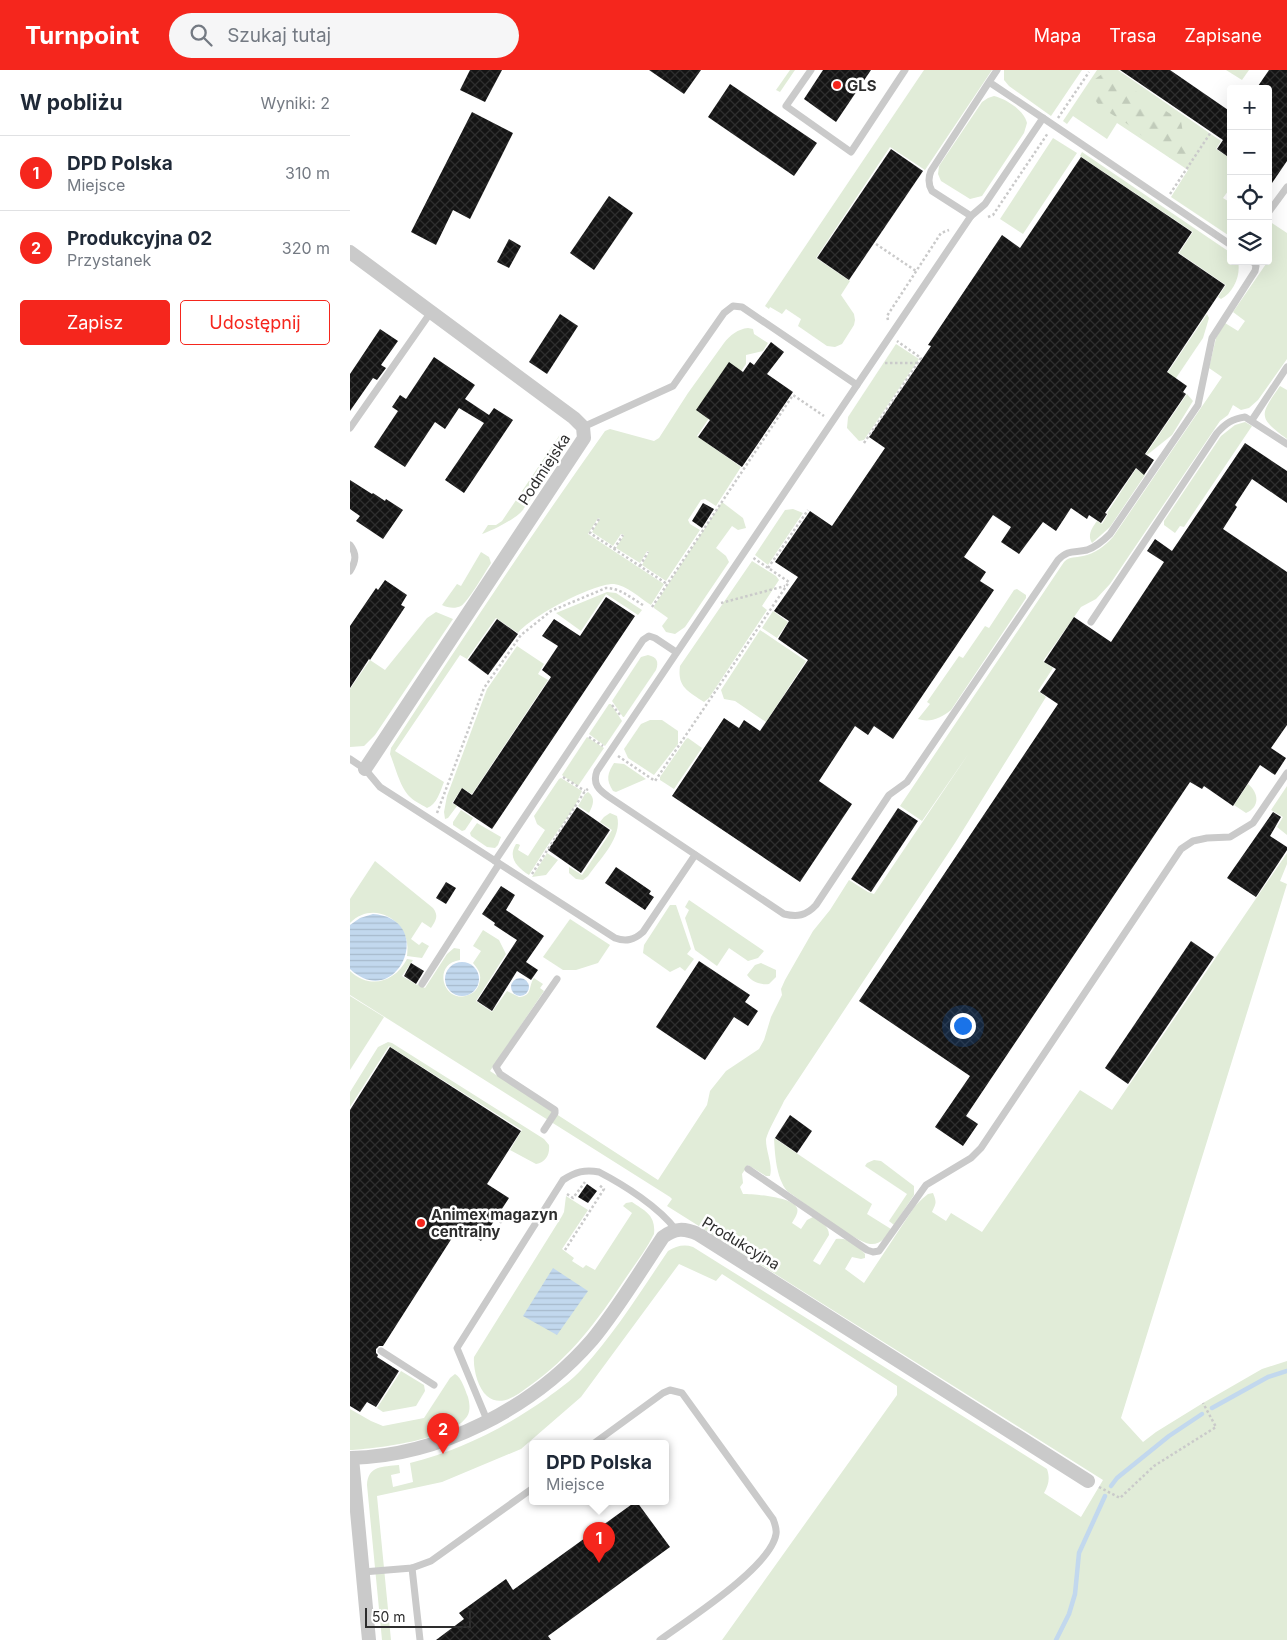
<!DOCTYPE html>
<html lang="pl">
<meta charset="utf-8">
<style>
:root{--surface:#fff;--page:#f6f6f7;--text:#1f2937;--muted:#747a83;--line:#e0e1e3;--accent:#f5261d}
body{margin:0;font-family:Inter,sans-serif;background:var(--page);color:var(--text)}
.controls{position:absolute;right:15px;top:15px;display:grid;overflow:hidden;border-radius:5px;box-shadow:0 5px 20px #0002}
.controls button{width:45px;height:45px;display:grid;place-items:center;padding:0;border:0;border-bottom:1px solid var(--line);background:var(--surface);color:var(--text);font:25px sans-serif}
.scale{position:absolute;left:15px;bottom:12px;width:106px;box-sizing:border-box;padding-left:5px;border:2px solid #2d2d2d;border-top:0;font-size:14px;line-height:18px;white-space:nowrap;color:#2d2d2d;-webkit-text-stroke:4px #fff;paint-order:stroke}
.you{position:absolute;left:612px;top:955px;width:18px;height:18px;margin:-12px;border:4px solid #fff;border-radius:50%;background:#1a73e8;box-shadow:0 0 0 8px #1a73e833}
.badge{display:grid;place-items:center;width:32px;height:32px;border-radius:50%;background:var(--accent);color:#fff;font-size:16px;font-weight:700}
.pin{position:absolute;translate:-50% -41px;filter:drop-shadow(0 1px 2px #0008)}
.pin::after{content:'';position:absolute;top:26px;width:18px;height:15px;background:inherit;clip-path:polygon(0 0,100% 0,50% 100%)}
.popup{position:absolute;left:179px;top:1370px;width:140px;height:65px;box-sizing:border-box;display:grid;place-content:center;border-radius:5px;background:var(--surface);filter:drop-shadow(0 1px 4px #0005);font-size:16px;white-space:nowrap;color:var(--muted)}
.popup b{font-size:19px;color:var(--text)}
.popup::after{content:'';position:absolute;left:50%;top:100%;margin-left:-10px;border:10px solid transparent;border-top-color:var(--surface)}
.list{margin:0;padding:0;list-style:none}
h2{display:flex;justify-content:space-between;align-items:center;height:65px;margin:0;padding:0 20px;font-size:21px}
h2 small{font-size:16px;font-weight:400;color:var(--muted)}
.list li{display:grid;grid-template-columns:32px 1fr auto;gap:15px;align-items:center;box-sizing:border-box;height:75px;padding:0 20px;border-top:1px solid var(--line)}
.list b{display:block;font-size:19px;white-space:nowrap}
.list p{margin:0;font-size:16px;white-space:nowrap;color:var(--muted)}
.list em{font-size:16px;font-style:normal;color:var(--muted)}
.actions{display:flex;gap:10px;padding:15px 20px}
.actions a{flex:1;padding:11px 0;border:1px solid var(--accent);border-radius:5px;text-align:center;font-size:18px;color:var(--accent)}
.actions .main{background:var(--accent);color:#fff}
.icon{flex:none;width:28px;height:28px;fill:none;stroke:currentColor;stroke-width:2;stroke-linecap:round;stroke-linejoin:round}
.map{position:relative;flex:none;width:937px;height:1570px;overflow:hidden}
header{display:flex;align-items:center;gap:30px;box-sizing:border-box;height:70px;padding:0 25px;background:var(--accent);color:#fff}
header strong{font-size:24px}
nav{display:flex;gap:28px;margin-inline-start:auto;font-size:18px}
.search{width:350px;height:45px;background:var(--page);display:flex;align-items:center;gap:12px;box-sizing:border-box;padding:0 18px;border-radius:28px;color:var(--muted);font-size:19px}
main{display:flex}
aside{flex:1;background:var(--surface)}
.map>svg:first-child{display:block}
.grass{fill:#e1ecd8}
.forest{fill:url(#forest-firs)}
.water{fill:url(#water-rules)}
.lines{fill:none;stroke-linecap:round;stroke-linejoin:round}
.stream{stroke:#c2d8ee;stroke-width:4.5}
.building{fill:url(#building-cross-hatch)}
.path{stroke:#cacaca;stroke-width:2.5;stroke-dasharray:2.5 2.5;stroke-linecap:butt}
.service{stroke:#cacaca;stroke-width:7}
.minor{stroke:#cacaca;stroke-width:14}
.poi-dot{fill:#f5261d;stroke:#fff;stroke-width:2}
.labels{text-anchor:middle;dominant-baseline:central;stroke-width:5;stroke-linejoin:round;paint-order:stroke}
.poi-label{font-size:15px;font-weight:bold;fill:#2d2d2d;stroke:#fff;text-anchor:start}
.street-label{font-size:15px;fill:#2d2d2d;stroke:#fff}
</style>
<header>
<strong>Turnpoint</strong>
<div class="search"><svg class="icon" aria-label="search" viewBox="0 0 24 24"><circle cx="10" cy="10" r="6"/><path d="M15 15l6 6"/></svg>Szukaj tutaj</div>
<nav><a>Mapa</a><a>Trasa</a><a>Zapisane</a></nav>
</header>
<main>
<aside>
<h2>W pobliżu<small>Wyniki: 2</small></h2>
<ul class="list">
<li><span class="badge">1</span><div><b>DPD Polska</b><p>Miejsce</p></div><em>310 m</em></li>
<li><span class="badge">2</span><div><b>Produkcyjna 02</b><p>Przystanek</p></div><em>320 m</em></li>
</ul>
<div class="actions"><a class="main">Zapisz</a><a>Udostępnij</a></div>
</aside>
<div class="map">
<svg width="937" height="1570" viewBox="0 0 937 1570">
<defs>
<pattern id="forest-firs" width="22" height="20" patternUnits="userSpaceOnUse" patternTransform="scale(1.25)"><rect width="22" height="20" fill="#e1ecd8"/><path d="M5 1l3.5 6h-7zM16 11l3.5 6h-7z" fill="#c1cbba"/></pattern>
<pattern id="water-rules" width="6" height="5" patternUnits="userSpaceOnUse" patternTransform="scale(1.25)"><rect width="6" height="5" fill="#c2d8ee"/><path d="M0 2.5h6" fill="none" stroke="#a7bacc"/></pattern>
<pattern id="building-cross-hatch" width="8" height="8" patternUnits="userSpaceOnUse" patternTransform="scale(1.25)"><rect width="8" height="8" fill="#141414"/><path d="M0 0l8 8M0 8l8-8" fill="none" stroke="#2e2e2e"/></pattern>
</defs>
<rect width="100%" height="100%" fill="#fff"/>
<g class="grass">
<polygon points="440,0 445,0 430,22 426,20"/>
<polygon points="574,0 642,0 575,100 540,77 466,188 500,211 491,225 504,244 505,250 504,255 492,274 485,277 477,276 448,256 451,249 436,239 432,244 420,237 419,239 415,236"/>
<polygon points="654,0 732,0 701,46 659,16 654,10"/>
<polygon points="747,0 768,0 871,71 866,79 881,89 881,117 873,128 881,133 881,167 821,127 838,100 767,53 757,69 723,46 717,54 713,51"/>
<polygon points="876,0 899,0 892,10"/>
<path d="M644,26C656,29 674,40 677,53L674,63L632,126L620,129L591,111L588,104L589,96L632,32L638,28Z"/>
<polygon points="703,68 727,83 673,164 650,149"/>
<path d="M732,82L881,183V191H888C891,205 884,222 871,229L868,227L876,215L829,183L843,162L730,86Z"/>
<path d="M919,151L937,163V289L908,330L899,338L891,340L883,335L878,345L870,351L760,514L746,529L731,537L693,591L703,598L688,621L696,627L605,773L434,1031C430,1040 417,1062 416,1070C416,1082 423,1095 420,1106H416L398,1095L392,1104L393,1113L390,1117L393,1124C404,1124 443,1127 447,1138C449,1143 444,1149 442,1153L451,1159L457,1150L463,1147C470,1152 479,1155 479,1165L463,1191L470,1195L486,1169C498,1167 507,1175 515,1184V1188L511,1189L502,1187L495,1199L514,1213L565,1136L572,1129L578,1124L583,1123C587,1133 586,1133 582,1142L596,1151L601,1143L632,1162L730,1020L762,1040L937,783V794L930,811L937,814L771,1348L793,1372L806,1362L853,1333L912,1299L937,1291V1570H372L547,1325V1316L372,1204L366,1211L329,1194L231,1327L171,1379L92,1412L27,1426L41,1570H32L17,1415C18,1395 33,1397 49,1395L50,1403L41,1405L43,1417L63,1412L60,1393C109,1381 156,1357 197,1328C209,1319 222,1310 232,1299C265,1263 291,1221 318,1181C326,1176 334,1174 343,1177L697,1399C700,1408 699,1414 694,1423L731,1447L753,1410L317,1136L322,1129L320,1127L0,925V901C20,920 45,912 57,889L63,890L52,906L67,915L68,914L75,918L97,884L104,878L110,879V890C81,894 94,935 118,925C124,923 127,920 129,914C132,905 129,900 123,893L131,881L123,876L133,860L149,870L156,884L126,931L142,942L157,921L169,927C183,926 178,916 184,908L193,914L190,918L194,921L140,1001L308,1110L357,1035L360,1021L376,1001L409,979L414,970L421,947L432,925L431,919L435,910L463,861L480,840L499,810L518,822L524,824L619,683L572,751L550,736L714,492C720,486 725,488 733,486C744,484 755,476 763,467L872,307L859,298L866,268L875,253L888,261L895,251L883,242L918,191Z"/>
<polygon points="857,244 859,248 853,268 822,314 814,308"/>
<path d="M398,258L403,259L404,264L418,273L413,281L396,285V294L347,366L391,397L366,436L355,429L351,430L338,450L340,454L350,460L316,511L292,495L299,482L297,481L290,493L266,478L274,465L271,464L263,476L242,462L250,449L248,448L238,464L314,514L301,535C290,528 276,515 264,514C244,513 180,547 168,563L146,548L117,589L110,585L45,681L94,712C90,722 87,734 77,738C71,734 63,731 58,725C49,714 45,696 40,684L41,678C111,571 181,465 255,361L260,359L304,371L309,368L338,323L374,273C380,265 388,259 398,258Z"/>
<polygon points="546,274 569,289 514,370 509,371 497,358 498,347"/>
<path d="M930,316L937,320V369C907,347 910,345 930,316Z"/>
<polygon points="837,324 843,331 822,365 797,385 796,384"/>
<polygon points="895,352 902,356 834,457 830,456 825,463 814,455 814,451 871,366 885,355"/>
<path d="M214,364L217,365C217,375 180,432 172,441C167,448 140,462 132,464L138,455H146L152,451L209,366Z"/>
<path d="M786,399L795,405L760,457L742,473C737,465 742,458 747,451L752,454L758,444L757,443Z"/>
<polygon points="372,432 393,448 396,458 388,460 382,456 366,478 376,486 379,492 335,557 325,564 316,562 312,556 318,548 304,538 304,536"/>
<polygon points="443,439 453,443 418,495 405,485 435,440"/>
<path d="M131,482L139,487L141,493C135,502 118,532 111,536C105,539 98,538 92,535L107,514L111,516Z"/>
<path d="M402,491L426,506L429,510L412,536L417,540L359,628L354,632C338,621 327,617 330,596Z"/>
<path d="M667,519L676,525V528L601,640C591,648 580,653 568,649L580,634L577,632L609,586L613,588L635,556L639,558L664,520Z"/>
<polygon points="257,522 266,523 292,540 288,545 256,524 231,561 206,543"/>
<polygon points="423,541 438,552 427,568 412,558"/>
<polygon points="86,542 103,549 25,665 14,676 0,677 0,619 20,590 35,600 77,548"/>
<polygon points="410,560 456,591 416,652 385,631 374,629 371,620"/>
<polygon points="167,576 194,594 188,604 198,610 122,724 112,718 102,733 107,736 98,748 95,749 94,742 97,726 134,627 137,619"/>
<path d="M298,585C307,587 309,592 306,600L274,647H273L262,631L291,587Z"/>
<polygon points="259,634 261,634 272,651 255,676 239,664"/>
<polygon points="300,650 312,650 328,661 328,674 304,705 278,688 274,679 291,654"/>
<polygon points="237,667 254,678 228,716 212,705"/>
<polygon points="338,668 352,678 324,719 310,710 310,707 336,669"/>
<path d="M264,693L274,694L296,709L266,722L263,721C256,710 257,704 264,693Z"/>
<path d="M211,708L232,721L225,736L196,778L179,805C168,798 157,788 166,774H168L170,775L168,780L178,786L195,760L187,754L184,746L209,709Z"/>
<path d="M898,714C909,723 910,737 896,743L884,735Z"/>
<polygon points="937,716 937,765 927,757 933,747 921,740"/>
<path d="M238,722C246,728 243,735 239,743L228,736L235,724Z"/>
<polygon points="111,740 123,748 115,760 112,761 103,755 103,752"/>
<path d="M260,743L267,746C273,767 249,790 238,806L233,810L226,809L219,803V797L232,805L262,760L250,752L254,747Z"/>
<polygon points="127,753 151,767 148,775 145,778 137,777 121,766 120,763"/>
<polygon points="197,783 208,790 196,805 182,807"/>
<path d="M25,791L83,838C89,846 86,850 81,858L72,852L61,869L69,875L72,872L79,876L72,888L57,886C63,853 25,828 0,853V829Z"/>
<polygon points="339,830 414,881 408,888 398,891 379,878 367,896 345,880 335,848 339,840 335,837"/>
<polygon points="320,835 326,835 341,879 337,884 344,889 335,901 330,897 320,902 293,883 294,875"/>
<polygon points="220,849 260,875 248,893 226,900 213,900 193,887"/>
<path d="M411,893L426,900V907L419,914C410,915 402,912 397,905L405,895Z"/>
<polygon points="0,926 34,947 0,1000"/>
<path d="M38,972L42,973L194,1069L199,1075C200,1084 196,1092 186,1094L160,1080L172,1060L39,976L0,1037V1022L28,977Z"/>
<path d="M424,1068L522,1134L517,1144L541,1159C536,1167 531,1175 520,1174C505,1172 452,1131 437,1121C426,1107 425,1085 424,1068Z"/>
<polygon points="524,1090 531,1091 564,1116 564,1125 544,1155 539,1151 557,1124 515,1096 517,1093"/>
<path d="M216,1126L238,1140L212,1179L224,1188L222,1191L233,1198L236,1195L245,1200L282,1143L273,1136L276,1133L282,1132C295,1141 306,1145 304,1164C296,1180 285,1194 275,1209C247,1251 221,1287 178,1317C167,1325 151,1338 137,1326C128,1318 123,1299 124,1287L212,1146L214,1142Z"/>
<polygon points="51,1301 74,1315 75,1321 66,1336 33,1342 27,1338"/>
<path d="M105,1304C112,1308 115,1320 118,1327C120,1335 121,1343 115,1349C99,1369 26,1379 0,1380V1339L21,1351L33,1356L74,1348L100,1308Z"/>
</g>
<polygon class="forest" points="752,4 770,11 787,22 798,35 813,39 831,51 833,63 842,75 842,81 837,88 831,91 820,88 776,53 750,37 741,24 741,12"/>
<g class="water">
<path d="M23,844C88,849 47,943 0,899V855L10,848Z"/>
<circle cx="112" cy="909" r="17"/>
<circle cx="170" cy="917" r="9"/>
<polygon points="203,1198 238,1221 207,1265 173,1246"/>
</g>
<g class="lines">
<g class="stream">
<polyline points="862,1338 918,1307 937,1301"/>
<polyline points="761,1416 767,1408 819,1366 852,1344"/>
<polyline points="706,1570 719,1544 725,1524 729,1483 755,1426"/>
</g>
</g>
<g class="building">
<polygon points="120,0 152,0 135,32 110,20"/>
<polygon points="299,0 351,0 334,24"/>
<polygon points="473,0 521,0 486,52 454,29"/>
<polygon points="770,0 820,0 881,42 881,89 867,79 873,70"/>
<polygon points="919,0 937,0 937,91 918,119 918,19 906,19"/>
<polygon points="380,14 467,73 444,106 358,47"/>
<polygon points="122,42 163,63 120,149 103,140 86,175 61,162"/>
<polygon points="541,79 573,101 499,210 467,188"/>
<polygon points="731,87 842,162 828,183 875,215 817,302 837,316 833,322 836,324 795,384 804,390 794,405 786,398 755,443 757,444 751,453 739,445 737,449 721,438 706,461 693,452 669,484 651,472 661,457 643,445 614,487 636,502 630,511 644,520 543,669 524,656 518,665 505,656 469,711 502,734 450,812 322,726 374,648 389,658 394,650 410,661 458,590 428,569 439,551 424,541 448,507 425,492 460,441 482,456 535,378 519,367 581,276 578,275 652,165 670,178"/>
<polygon points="259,126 283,143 244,200 220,183"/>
<polygon points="159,169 171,176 159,198 147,192"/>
<polygon points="210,244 228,256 197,304 179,292"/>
<polygon points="30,259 48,271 31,295 36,298 27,310 23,308 0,341 0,304"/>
<polygon points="421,272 434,282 417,304 443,322 392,397 348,367 360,350 346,340 379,292 393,302 400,292 404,295"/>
<polygon points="84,287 125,315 115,329 139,345 144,338 163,350 114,423 95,410 134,353 109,338 95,359 85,352 55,397 24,377 48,341 42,337 50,325 56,329"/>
<polygon points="895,373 937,401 937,433 902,409 885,435 887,437 873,459 937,502 937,655 921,678 936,688 925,705 910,695 883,736 854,716 852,719 840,712 616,1046 628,1054 613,1076 585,1057 620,1006 509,931 708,634 690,622 706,599 694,592 724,547 761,572 814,492 797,481 805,469 822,481"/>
<polygon points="0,410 22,424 23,423 35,431 36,429 53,440 33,469 6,451 10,446 0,439"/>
<polygon points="353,433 364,439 352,458 342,451"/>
<polygon points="35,510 57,525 51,535 55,537 20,590 19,589 0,618 0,556 26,518 28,520"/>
<polygon points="256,527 285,546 142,759 103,733 112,718 122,725 201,607 192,600 208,576 192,566 204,549 230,566"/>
<polygon points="147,549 168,564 138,605 118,590"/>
<polygon points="227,737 260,760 231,803 198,780"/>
<polygon points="548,738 568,751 521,822 501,809"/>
<polygon points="923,742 931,747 920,766 937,777 937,780 906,827 877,808"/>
<polygon points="266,797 301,821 299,824 304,827 295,840 255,813"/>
<polygon points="96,812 106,818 96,834 86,828"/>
<polygon points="151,816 165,825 156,840 194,866 176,892 188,900 181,910 167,901 142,941 127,931 167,870 144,855 145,853 132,844"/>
<polygon points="841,871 864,887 778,1014 755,998"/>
<polygon points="349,891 400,925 395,932 408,941 398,956 384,947 355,990 306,957"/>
<polygon points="61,893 74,901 66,914 54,906"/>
<polygon points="40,977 171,1061 137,1114 159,1128 131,1171 109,1157 33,1276 29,1276 26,1279 26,1283 28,1285 27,1287 49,1301 26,1337 17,1332 10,1342 0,1336 0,1040"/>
<polygon points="440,1045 462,1061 447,1083 425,1068"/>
<polygon points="237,1114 247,1121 238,1133 228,1127"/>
<polygon points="285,1432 287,1432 320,1477 198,1566 201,1570 86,1570 114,1549 109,1543 156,1509 163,1520"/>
</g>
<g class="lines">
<g class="path">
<polyline points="708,48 739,2"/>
<polyline points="820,124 861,62"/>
<polyline points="638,147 643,145 698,63"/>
<polyline points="526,174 566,201"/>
<polyline points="538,250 537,246 591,163 599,160"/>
<polyline points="535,293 568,293"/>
<polyline points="514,373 571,288 547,271"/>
<polyline points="249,449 240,463 317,514"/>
<polyline points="264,479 273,465"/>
<polyline points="290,496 298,482"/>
<polyline points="418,498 458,440"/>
<polyline points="371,533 435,516"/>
<polyline points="302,537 443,325 474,346"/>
<polyline points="262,635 271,646"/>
<polyline points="239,667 253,676"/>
<polyline points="268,686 305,711 439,512 402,487"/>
<polyline points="213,707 235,721"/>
<path d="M87,743L134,618L171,565L201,541L256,518C270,518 281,528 293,535"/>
<polyline points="182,804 235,721 238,719"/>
<polyline points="217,1124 223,1128 235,1112"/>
<polyline points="146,1148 152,1153"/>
<polyline points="215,1180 254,1119 249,1115"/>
<polyline points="749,1417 770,1428 804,1396 866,1357 853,1333"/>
</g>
<g class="service">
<polyline points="461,0 436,36 501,82 555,0"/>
<path d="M639,12L693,48L635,134L621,146L582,121C578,114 578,108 581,101L639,12L647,0"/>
<polyline points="693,48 881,175"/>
<polyline points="918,143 937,117"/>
<path d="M507,315L247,701C242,714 249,720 259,727L434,844C447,847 456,846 466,835L539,725L557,712L708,490C719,479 724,483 737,480C746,477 754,470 760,464L848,335L862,268L905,201L906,196L903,191"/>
<polyline points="902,350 937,297"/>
<polyline points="233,357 323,316 374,243 383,236 392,237 507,315 621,146"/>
<polyline points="0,358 81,242"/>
<path d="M0,475C7,484 6,491 0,501"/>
<path d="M741,552L867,363C876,353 882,349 895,347L937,374"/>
<path d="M0,689L15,699L30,717L265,868C276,872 284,870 293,862L345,785"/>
<polyline points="145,791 293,570 299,566 305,568 326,582"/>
<polyline points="72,914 149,794"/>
<polyline points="194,1060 205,1043 205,1040 150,1004 146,997 207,909"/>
<polyline points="398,1099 517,1180 523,1182 529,1181 576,1115 621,1088 631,1078 831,779 843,771 857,768 880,767 903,753 937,703"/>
<polyline points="31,1281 84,1315"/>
<path d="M137,1350L107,1278L213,1110C225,1102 235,1099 249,1102C274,1115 309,1137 326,1160"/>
<path d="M243,1374L313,1323L320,1320L332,1323L423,1449C425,1454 427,1459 426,1464C421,1497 337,1550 310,1570"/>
<polyline points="62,1498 70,1570"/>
<polyline points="13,1502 62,1498 81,1491 183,1418"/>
</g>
<g class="minor">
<polyline points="0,182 224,348 233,357 234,368 15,699"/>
<path d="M0,1388C90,1386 183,1338 242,1270C267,1240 291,1200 313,1167C325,1158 334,1158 348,1164L738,1411"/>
<polyline points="2,1388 19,1570"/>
</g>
</g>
<g class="poi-dot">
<circle cx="487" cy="15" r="5"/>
<circle cx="71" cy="1153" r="5"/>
</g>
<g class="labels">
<g class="poi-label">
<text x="497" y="15">GLS</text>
<text x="81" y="1144">Animex magazyn<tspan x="81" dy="17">centralny</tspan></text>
</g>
<g class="street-label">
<text transform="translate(194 399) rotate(-57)">Podmiejska</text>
<text transform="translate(391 1173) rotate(31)">Produkcyjna</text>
</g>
</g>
</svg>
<div class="controls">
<button>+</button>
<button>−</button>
<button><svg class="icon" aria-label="locate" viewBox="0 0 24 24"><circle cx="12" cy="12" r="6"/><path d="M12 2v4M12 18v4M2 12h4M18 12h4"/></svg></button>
<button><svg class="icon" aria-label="layers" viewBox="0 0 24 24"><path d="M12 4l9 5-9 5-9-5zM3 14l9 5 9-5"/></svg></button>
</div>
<div class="scale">50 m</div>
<div class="you"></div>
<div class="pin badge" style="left:249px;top:1493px">1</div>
<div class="popup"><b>DPD Polska</b>Miejsce</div>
<div class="pin badge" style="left:93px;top:1384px">2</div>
</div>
</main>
